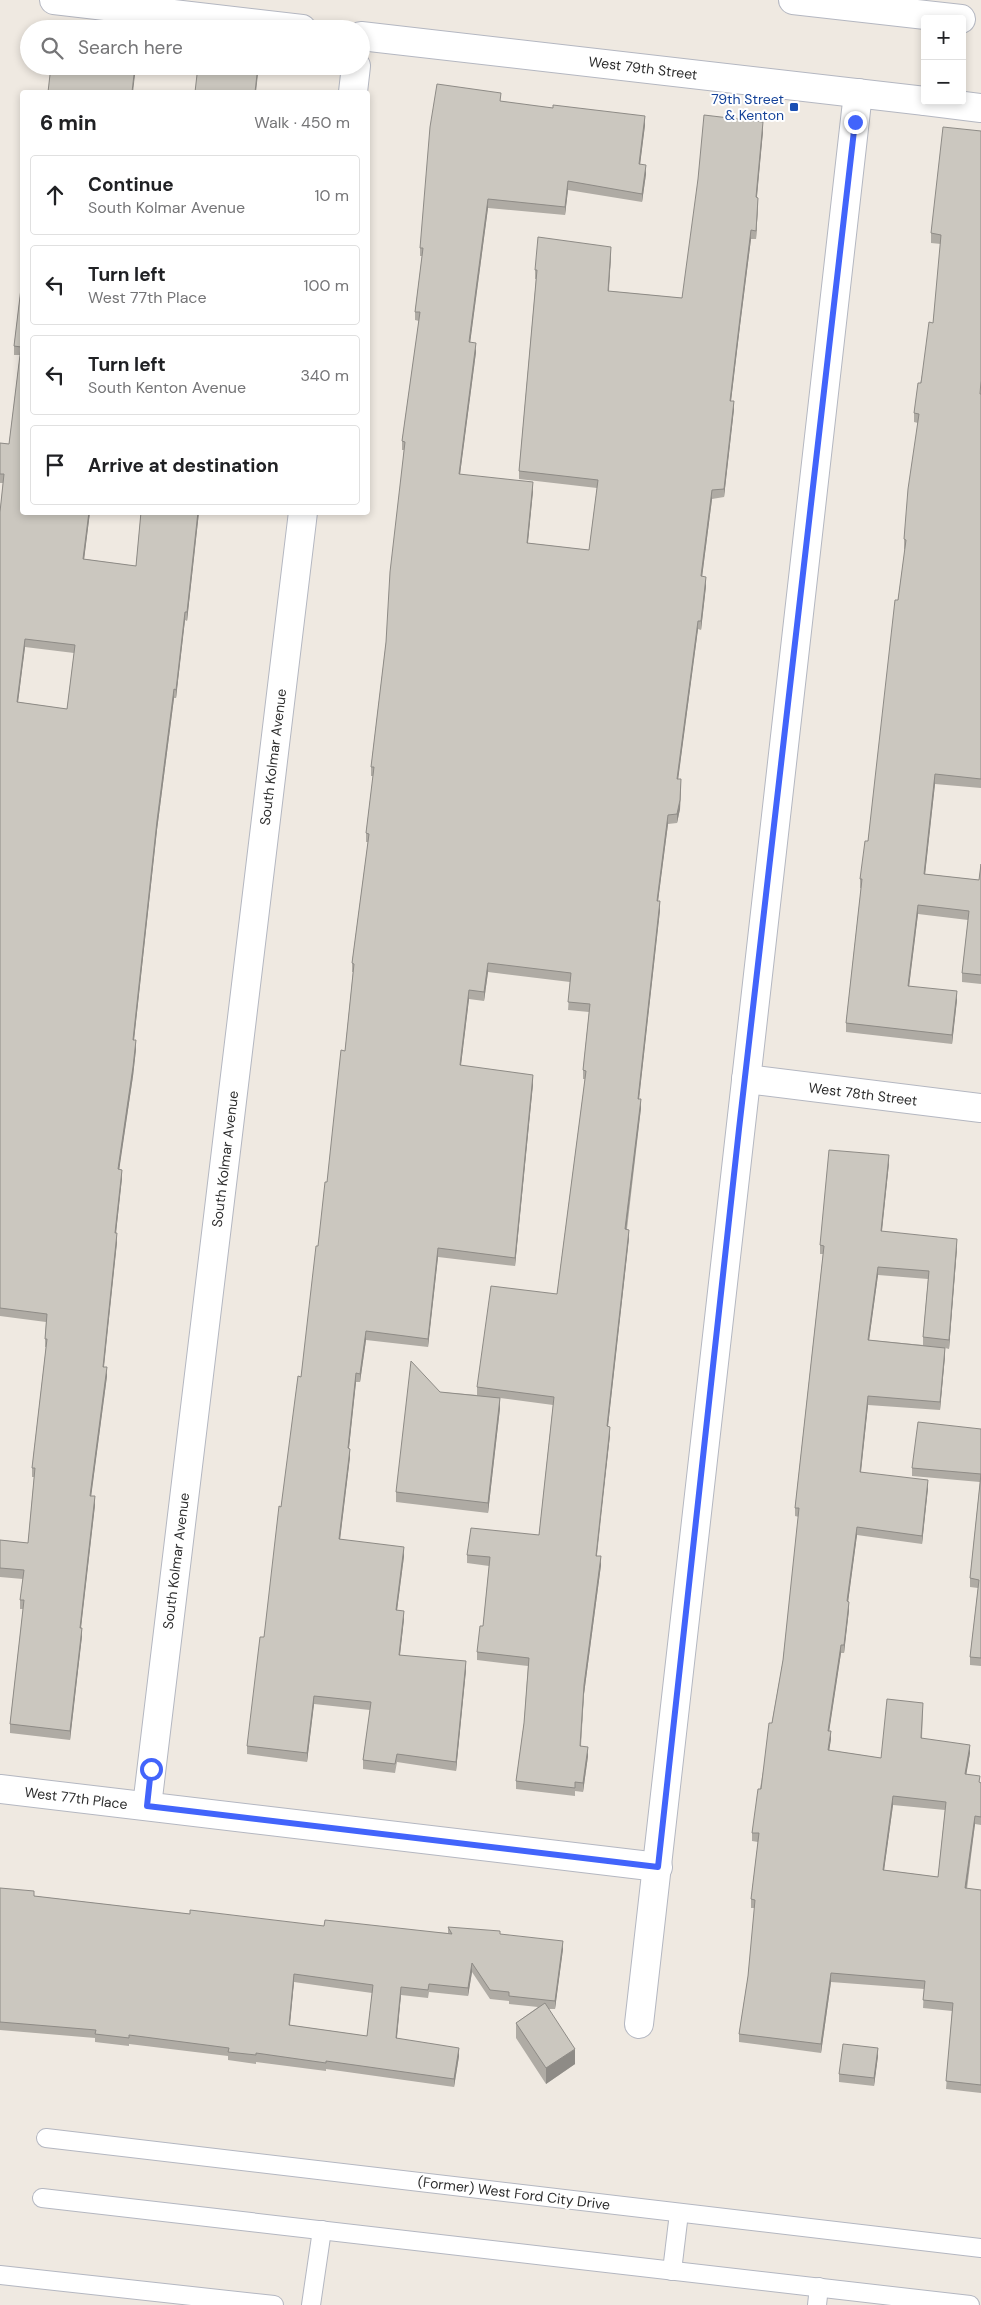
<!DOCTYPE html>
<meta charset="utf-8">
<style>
:root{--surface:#fff;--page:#f2f2f2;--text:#202124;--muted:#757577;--line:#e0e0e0}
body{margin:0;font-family:"DM Sans",sans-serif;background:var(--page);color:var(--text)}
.controls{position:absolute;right:15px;top:15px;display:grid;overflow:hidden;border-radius:5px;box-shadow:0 2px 8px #0003}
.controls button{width:45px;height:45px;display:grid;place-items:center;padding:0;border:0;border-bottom:1px solid var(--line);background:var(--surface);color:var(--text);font:25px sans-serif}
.stop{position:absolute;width:15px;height:15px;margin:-11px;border:4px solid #4264fb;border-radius:50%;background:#fff}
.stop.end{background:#4264fb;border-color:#fff;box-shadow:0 1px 5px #0008}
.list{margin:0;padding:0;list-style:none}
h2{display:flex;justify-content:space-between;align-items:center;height:65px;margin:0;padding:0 20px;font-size:21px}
h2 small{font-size:16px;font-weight:400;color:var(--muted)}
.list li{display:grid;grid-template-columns:32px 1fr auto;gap:15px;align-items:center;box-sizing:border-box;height:80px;margin:0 10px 10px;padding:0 10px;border:1px solid var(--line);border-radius:5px}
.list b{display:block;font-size:19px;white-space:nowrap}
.list p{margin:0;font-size:16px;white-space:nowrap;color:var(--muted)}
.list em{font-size:16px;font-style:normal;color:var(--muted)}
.icon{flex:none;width:28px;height:28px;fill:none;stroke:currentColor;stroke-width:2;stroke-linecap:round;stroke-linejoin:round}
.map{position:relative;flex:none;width:981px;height:2305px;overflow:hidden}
.search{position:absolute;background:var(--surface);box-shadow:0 2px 8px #0003;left:20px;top:20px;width:350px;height:55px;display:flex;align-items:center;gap:12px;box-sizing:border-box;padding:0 18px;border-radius:28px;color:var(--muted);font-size:19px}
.panel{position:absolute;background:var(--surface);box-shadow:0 2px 8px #0003;left:20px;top:90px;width:350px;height:425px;border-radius:5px}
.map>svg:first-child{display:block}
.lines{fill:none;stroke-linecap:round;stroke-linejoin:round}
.lane-casing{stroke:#b4b7c1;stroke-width:20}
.street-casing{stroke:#b4b7c1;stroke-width:30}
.secondary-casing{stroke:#b4b7c1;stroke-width:30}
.lane{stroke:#fff;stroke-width:18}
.street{stroke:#fff;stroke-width:28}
.secondary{stroke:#fff;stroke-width:28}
.wall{fill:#afaba4;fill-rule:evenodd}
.shaded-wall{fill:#8e8b86}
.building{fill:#cbc7bf;stroke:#8e8b86;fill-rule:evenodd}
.route{stroke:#4264fb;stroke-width:6}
.transit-dot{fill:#1a4fb4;stroke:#fff;stroke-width:2}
.labels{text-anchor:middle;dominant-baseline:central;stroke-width:4;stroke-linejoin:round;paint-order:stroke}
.street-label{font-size:14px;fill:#2e2e2e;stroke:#fff}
.transit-label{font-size:14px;fill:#164399;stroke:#fff;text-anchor:end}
</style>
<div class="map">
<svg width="981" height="2305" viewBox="0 0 981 2305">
<rect width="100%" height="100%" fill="#efe9e1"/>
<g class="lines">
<defs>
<g id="lane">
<polyline points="46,2138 981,2248"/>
<polyline points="42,2198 970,2305"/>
<polyline points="672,2271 679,2213"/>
<polyline points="0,2275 274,2305"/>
<polyline points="311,2305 322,2230"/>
<polyline points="817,2305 819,2287"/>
</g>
<g id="street">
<polyline points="353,92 356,66"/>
<polyline points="746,1079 981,1108"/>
<polyline points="0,1789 658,1867"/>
<polyline points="147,1806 303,512"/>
<polyline points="639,2024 858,93"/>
</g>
<g id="secondary">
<polyline points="54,0 302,29"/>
<polyline points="793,0 961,19"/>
<polyline points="361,36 925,101"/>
<polyline points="925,101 981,108"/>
</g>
</defs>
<use href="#lane" class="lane-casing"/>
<use href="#street" class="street-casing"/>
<use href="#secondary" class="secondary-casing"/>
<use href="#lane" class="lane"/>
<use href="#street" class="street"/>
<use href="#secondary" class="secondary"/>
</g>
<g class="wall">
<polygon points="501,101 645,125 640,164 646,174 642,202 568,190 565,215 488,208 470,343 476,352 460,474 533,491 528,543 589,550 597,488 519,479 519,471 536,279 535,279 535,270 611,256 609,291 682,298 763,131 757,197 758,206 756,239 751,239 740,326 731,401 734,409 727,471 724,497 712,499 702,577 706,586 701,630 698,629 678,779 681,788 680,809 677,823 668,824 658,901 660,910 639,1099 641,1108 627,1229 629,1238 608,1426 610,1435 596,1556 601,1565 584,1694 581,1746 588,1756 583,1792 575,1791 575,1796 516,1789 516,1781 524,1723 528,1666 477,1660 477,1652 483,1626 489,1566 467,1563 467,1555 539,1535 553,1405 500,1398 500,1408 488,1513 396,1502 396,1492 440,1392 477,1395 477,1387 557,1294 585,1079 583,1079 583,1070 589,1012 568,1010 570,982 488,972 484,1001 469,999 461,1065 533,1084 515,1266 438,1257 428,1347 366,1340 360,1382 356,1382 349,1448 350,1457 340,1539 404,1556 397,1610 404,1619 400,1655 466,1670 456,1771 397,1762 395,1773 363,1769 363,1760 370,1710 314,1704 307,1762 247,1754 247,1746 264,1637 281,1507 301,1377 345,1051 353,972 352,972 352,963 368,842 366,842 366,833 373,776 371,776 371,767 386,642 404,450 402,450 402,441 419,321 415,320 415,312 422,256 420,256 420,248"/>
<polygon points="981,131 981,788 935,784 925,874 979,880 981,864 981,984 962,982 962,973 968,920 918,914 909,986 957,1000 952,1044 846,1032 846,1023 861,888 860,888 860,879 868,841 898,600 905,549 904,549 904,539 918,423 914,422 914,413 933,323 941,244 931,243 931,233"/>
<path d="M22,280L90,512L84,559L136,566L141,512H199L187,621L185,620L176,698H174L157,830L134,1040L136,1049L133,1076L119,1169L122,1178L116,1233L117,1242L104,1367L107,1376L91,1496L95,1505L81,1628L82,1636L70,1740L10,1733V1724L23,1609H20V1600L23,1579L0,1577V1540L28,1543L34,1477H32V1468L46,1347H45V1339L46,1322L0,1316V512L3,483H0V443L9,444L20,355H14V346ZM25,647L74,653L67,709L18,702Z"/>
<path d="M889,1163L882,1231L957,1248L949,1349L945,1348V1356L940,1410L868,1405L861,1472L928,1488L922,1544L857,1535L848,1602L849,1610L844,1653H841L829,1731L831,1739L829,1750L881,1758L923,1711L922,1738L970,1753L966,1774L981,1783V1825L975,1824L967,1889L981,1890V2093L946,2089L952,2011L923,2008L924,1989L831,1982L821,2053L739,2042V2034L748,1976L755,1908H751V1899L758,1842L752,1841V1833L783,1660L799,1517L795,1516V1508L823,1254H820V1245ZM878,1275L928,1279L923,1337V1345L934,1346L869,1340ZM893,1805L945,1810L938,1877L884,1870Z"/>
<polygon points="981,1429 981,1666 970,1665 970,1657 978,1588 970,1587 970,1578 980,1482 912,1476 912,1468"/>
<path d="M0,1888L34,1896L190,1914L324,1926L448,1933V1927L500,1934L563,1949L555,2009H548L575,2064L546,2084L516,2038V2023L538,2007L509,2004V2001L490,1999L472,1972L468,1996L429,1992L428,1998L401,1995L397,2038L459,2056L454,2087L326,2069V2071L256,2062V2064L228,2060V2056L129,2044V2046L95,2042V2038L0,2030ZM294,1982L372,1993L367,2036L290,2025Z"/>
<polygon points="878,2056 874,2086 839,2082 839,2074"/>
</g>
<g class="shaded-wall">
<polygon points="135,66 136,66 133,92 132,92"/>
<polygon points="258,66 258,73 256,92 255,92"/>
<polygon points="645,116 645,125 639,173 639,164"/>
<polygon points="763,122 763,131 756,206 756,197"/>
<polygon points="646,165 646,174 642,202 642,194"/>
<polygon points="568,181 568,190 565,215 565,207"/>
<polygon points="758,198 758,206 756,239 756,231"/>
<polygon points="488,199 488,208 469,351 469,342"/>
<polygon points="751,230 751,239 740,326 730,409 730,401 740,318"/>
<polygon points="611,247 611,256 608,299 608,291"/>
<polygon points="476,343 476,352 459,482 459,474"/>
<polygon points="734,401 734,409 724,497 724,489"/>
<polygon points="533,482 533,491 527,551 527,543"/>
<polygon points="712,490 712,499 701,585 701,576"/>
<polygon points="89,512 90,512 83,568 83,559"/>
<polygon points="198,512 199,512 187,621 187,612"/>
<polygon points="706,577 706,586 701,630 701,621"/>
<polygon points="185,612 185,620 176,698 176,690"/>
<polygon points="698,621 698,629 677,788 677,779"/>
<polygon points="25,639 25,647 17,710 17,702"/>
<polygon points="174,689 174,698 157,830 133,1049 133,1040 157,821"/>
<polygon points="935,774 935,784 924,884 924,874"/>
<polygon points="681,779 680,809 677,823 677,814"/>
<polygon points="668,815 668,824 657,909 657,901"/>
<polygon points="660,901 660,910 638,1108 638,1099"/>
<polygon points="918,905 918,914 908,995 908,986"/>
<polygon points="488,963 488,972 484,1001 484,992"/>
<polygon points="469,990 469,999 460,1073 460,1065"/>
<polygon points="957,991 957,1000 952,1044 952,1035"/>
<polygon points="136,1040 136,1049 133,1076 118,1178 118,1169"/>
<polygon points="533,1075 533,1084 515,1266 515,1258"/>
<polygon points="641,1099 641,1108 625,1238 625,1229"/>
<polygon points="889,1155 889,1163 881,1239 881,1231"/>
<polygon points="122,1170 122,1178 115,1242 115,1233"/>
<polygon points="629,1230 629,1238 607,1435 607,1426"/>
<polygon points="117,1233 117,1242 103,1375 103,1367"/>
<polygon points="957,1239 957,1248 949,1349 949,1340"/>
<polygon points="438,1248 438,1257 428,1347 428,1339"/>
<polygon points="878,1267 878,1275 868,1348 868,1340"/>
<polygon points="366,1331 366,1340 360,1382 360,1374"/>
<polygon points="945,1348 945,1356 940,1410 940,1402"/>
<polygon points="107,1367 107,1376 90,1505 90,1496"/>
<polygon points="356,1373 356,1382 348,1457 348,1448"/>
<polygon points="868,1396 868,1405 860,1480 860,1472"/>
<polygon points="500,1398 500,1408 488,1513 488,1503"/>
<polygon points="610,1427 610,1435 596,1564 596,1556"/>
<polygon points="350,1449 350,1457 339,1548 339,1539"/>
<polygon points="928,1480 928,1488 922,1544 922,1536"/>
<polygon points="95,1496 95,1505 80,1636 80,1628"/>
<polygon points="857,1527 857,1535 847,1610 847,1601"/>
<polygon points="404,1547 404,1556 396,1618 396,1610"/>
<polygon points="601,1556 601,1565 584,1694 580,1755 584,1685"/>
<polygon points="849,1602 849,1610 844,1653 844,1645"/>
<polygon points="404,1611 404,1619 399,1663 399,1655"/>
<polygon points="82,1628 82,1636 70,1740 70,1731"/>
<polygon points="841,1645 841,1653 828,1739 828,1731"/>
<polygon points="466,1661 466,1670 456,1771 456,1762"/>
<polygon points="314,1696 314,1704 307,1762 307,1753"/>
<polygon points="831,1731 831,1739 828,1758 828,1750"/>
<polygon points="970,1745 970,1753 965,1782 965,1774"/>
<polygon points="588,1747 588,1756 583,1792 583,1783"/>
<polygon points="893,1796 893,1805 883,1878 883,1870"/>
<polygon points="975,1816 975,1824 965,1897 965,1888"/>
<polygon points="563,1941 563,1949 555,2009 555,2001"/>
<polygon points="472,1963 472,1972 468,1996 468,1988"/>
<polygon points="831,1973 831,1982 821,2053 821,2044"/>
<polygon points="294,1974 294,1982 289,2033 289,2025"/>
<polygon points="401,1987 401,1995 396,2046 396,2038"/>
<polygon points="459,2048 459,2056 454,2087 454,2079"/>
<polygon points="878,2048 878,2056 874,2086 874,2078"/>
<polygon points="575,2049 575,2064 546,2084 546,2068"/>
</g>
<g class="building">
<polygon points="51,66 135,66 132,92 48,92"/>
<polygon points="198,66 258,66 255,92 195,92"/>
<polygon points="437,84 501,93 500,101 553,108 553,105 645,116 639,164 646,165 642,194 568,181 565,207 488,199 469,342 476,343 459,474 533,482 527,543 589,550 598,480 519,471 537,270 535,270 538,237 611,247 608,291 682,298 698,179 704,115 763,122 756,197 758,198 756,231 751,230 740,318 730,401 734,401 727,462 724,489 712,490 701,576 706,577 701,621 698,621 677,779 681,779 680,800 677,814 668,815 657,901 660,901 638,1099 641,1099 625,1229 629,1230 607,1426 610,1427 596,1556 601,1556 584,1685 580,1746 588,1747 583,1783 575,1782 575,1788 516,1781 524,1723 529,1658 477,1652 480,1626 483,1626 490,1557 467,1555 471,1528 539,1535 554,1397 477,1387 491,1286 557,1294 586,1071 583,1070 590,1004 568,1002 571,973 488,963 484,992 469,990 460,1065 533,1075 515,1258 438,1248 428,1339 366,1331 360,1374 356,1373 348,1448 350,1449 339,1539 404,1547 396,1610 404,1611 399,1655 466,1661 456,1762 397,1754 395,1764 363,1760 371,1702 314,1696 307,1753 247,1746 260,1637 264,1637 279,1506 281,1507 298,1376 301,1377 316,1246 318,1246 325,1182 327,1182 341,1050 345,1051 354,964 352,963 369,834 366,833 374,767 371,767 386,642 390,572 405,442 402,441 420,312 415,312 423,248 420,248 430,127"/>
<polygon points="943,127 981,131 981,381 980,394 981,394 981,779 935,774 924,874 979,880 981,864 981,975 962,973 969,911 918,905 908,986 957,991 952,1035 846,1023 862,879 860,879 865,841 868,841 895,600 898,600 906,540 904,539 908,489 919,414 914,413 918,383 921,383 929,322 933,323 941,235 931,233"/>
<path d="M22,280V512H89L83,559L136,566L141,512H198L187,612H185L176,690L174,689L157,821L133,1040H136L133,1067L118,1169L122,1170L115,1233H117L103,1367H107L90,1496H95L80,1628H82L70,1731L10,1724L24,1600H20L24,1570L0,1568V1540L28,1543L35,1468H32L47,1339H45L47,1314L0,1308V512L4,474H0V443L9,444L21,347L14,346ZM25,639L75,645L67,709L17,702Z"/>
<path d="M829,1150L889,1155L881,1231L957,1239L949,1340L923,1337L929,1271L878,1267L868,1340L945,1348L940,1402L868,1396L860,1472L928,1480L922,1536L857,1527L847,1601L849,1602L844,1645H841L828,1731H831L828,1750L881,1758L887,1699L923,1703L921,1738L970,1745L965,1774L980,1776L979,1782L981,1783V1817L975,1816L965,1888L981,1890V2085L946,2081L953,2003L923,2000L925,1981L831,1973L821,2044L739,2034L748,1976L755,1900L751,1899L759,1833H752L758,1789H761L769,1723H772L783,1660L799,1508H795L824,1246L820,1245ZM893,1796L946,1802L938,1877L883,1870Z"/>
<polygon points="411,1361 440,1392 500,1398 488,1503 396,1492"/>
<polygon points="918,1422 981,1429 981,1474 912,1468"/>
<polygon points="981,1474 981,1658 970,1657 979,1580 970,1578"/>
<path d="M0,1888L34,1891V1896L190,1914V1910L324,1926L325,1920L452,1934L448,1927L500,1931V1934L563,1941L555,2001L509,1996V1992L490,1990L472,1963L468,1988L429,1984L428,1990L401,1987L396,2038L459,2048L454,2079L326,2061V2063L256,2053V2055L228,2052L229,2048L129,2035V2038L95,2034L96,2030L0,2022ZM294,1974L373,1985L367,2036L289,2025Z"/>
<polygon points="545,2003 575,2049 546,2068 516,2023"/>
<polygon points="843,2044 878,2048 874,2078 839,2074"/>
</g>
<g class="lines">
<polyline class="route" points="151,1769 147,1806 658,1867 739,1129 855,122"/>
</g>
<rect class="transit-dot" x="789" y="102" width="10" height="10" rx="2.5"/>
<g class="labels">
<g class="street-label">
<text transform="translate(643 68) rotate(7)">West 79th Street</text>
<text transform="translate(273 757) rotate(-83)">South Kolmar Avenue</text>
<text transform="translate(863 1094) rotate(7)">West 78th Street</text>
<text transform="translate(225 1159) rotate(-83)">South Kolmar Avenue</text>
<text transform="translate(176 1561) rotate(-83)">South Kolmar Avenue</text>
<text transform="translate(76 1798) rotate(7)">West 77th Place</text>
<text transform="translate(514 2193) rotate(7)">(Former) West Ford City Drive</text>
</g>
<g class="transit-label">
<text x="784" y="99">79th Street<tspan x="784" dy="16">&amp; Kenton</tspan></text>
</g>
</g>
</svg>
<div class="controls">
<button>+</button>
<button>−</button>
</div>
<div class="stop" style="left:151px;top:1769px"></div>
<div class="stop end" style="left:855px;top:122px"></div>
<div class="search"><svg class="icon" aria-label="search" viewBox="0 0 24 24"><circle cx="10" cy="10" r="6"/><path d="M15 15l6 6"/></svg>Search here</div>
<section class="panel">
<h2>6 min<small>Walk · 450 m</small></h2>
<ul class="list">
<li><svg class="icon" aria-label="ahead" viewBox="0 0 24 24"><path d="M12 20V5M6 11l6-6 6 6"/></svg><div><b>Continue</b><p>South Kolmar Avenue</p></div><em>10 m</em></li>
<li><svg class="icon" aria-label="left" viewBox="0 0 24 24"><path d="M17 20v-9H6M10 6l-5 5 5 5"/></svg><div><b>Turn left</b><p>West 77th Place</p></div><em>100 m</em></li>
<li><svg class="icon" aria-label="left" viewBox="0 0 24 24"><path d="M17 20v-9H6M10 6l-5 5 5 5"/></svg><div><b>Turn left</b><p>South Kenton Avenue</p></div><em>340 m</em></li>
<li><svg class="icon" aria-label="arrive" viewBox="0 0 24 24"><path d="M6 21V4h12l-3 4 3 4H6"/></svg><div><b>Arrive at destination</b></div></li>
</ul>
</section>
</div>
